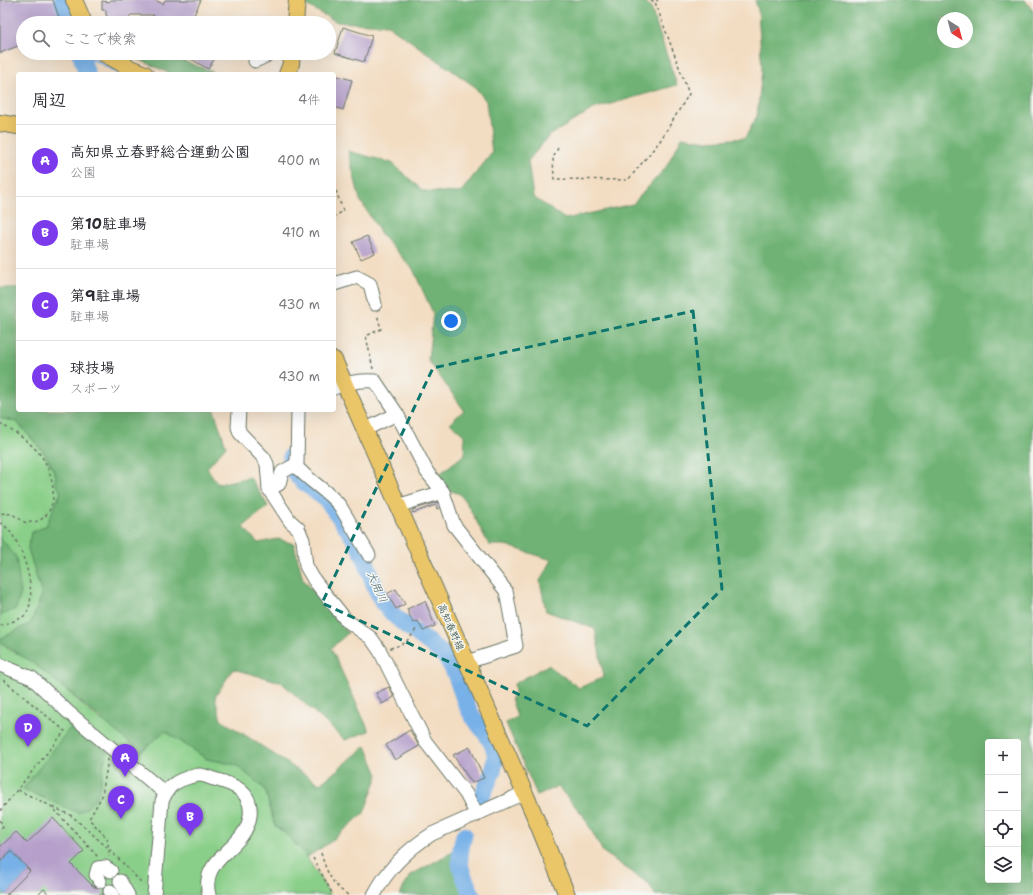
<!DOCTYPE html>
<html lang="ja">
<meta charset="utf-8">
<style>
:root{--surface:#fff;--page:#f7f7f7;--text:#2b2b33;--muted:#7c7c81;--line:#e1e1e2;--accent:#7c3aed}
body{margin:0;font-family:"Shantell Sans","Klee One",sans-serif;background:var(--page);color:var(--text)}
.controls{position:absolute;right:12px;bottom:12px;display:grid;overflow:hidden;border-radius:4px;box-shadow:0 4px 16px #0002}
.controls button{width:36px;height:36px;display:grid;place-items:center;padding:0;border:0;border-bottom:1px solid var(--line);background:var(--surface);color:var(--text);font:20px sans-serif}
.compass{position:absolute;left:937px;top:12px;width:36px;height:36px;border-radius:50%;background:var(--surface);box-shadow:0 4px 16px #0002;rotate:144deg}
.you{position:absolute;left:451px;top:321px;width:14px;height:14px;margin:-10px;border:3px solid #fff;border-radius:50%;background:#1a73e8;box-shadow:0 0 0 6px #1a73e833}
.badge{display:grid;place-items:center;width:26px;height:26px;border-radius:50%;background:var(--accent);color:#fff;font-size:13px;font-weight:700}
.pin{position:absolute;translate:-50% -33px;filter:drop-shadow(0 1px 2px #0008)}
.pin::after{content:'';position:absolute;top:21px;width:14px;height:12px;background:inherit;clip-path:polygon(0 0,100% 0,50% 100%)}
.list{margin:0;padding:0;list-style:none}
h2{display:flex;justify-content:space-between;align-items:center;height:52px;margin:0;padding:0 16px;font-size:17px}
h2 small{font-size:13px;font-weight:400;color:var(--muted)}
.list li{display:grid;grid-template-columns:26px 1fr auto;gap:12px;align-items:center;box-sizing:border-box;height:72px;padding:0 16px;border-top:1px solid var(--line)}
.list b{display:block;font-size:15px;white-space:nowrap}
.list p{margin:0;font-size:13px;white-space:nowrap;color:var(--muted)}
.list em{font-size:13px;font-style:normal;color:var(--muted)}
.icon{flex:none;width:22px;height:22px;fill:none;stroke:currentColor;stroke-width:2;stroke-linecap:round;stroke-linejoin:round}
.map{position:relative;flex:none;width:1033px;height:895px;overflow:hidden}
.search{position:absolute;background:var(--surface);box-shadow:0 4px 16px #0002;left:16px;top:16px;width:320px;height:44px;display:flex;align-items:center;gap:10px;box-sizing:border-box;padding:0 14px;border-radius:22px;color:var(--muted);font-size:15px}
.panel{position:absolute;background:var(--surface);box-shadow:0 4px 16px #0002;left:16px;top:72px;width:320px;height:340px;border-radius:4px}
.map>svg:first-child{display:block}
.green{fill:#8acf89;stroke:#54865e}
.forest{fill:#6fb275;stroke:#477854;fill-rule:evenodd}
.water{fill:#77b1e7;stroke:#4b778e}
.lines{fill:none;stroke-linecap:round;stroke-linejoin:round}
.stream{stroke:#77b1e7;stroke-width:3}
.river{stroke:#77b1e7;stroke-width:17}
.building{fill:#b6a0cb}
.minor-casing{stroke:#697566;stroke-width:15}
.major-casing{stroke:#697566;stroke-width:18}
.path{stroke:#697566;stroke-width:1.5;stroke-dasharray:3 3;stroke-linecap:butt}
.minor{stroke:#fff;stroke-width:13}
.major{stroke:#ebc669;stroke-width:16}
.marked{fill:none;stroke:#0f766e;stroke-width:3;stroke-dasharray:8 5;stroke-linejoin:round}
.labels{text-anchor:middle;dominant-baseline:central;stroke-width:3;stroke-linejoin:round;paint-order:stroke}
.street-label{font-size:10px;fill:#1f3d34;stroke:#f6f6f2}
.water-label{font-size:11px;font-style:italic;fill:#355a61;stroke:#f6f6f2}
</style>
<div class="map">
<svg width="1033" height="895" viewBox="0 0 1033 895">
<rect width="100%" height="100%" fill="#f6f6f2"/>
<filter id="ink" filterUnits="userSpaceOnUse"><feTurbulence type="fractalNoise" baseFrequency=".025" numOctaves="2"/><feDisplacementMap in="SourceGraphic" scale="8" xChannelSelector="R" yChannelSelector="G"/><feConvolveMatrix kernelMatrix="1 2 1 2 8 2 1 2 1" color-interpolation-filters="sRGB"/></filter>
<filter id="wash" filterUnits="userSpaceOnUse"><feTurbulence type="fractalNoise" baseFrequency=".012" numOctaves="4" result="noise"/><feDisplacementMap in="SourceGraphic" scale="16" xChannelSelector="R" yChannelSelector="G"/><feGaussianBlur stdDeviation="0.9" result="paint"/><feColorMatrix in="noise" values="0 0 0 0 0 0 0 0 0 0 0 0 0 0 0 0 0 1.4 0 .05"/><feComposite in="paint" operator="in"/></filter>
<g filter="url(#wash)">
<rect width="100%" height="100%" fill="#f3ddc2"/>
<g class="green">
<polygon points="0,418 17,422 44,453 56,475 55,482 61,492 46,526 31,533 28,548 42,595 31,623 0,639"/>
<path d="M0,641L10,650L26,658L41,668L100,720L165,731L207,759L236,764L265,789L275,826C301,843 314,869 330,895H0Z"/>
</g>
<g class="forest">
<path d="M307,0H638L650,6L677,85L593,109L549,136L528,161L533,197L565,219L633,204L666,167L682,137L708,141L745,138L757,116L762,70L758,10L755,0H1025L1033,11V895H655L649,884L603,852L583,815L558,787L537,795L506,723L517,717L511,698L515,693L514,684L548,665L579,688L604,677L595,629L546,611L540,581L552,560L505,545H489L470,509L460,494L446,489L437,476L465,454L464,435L450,423L464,410L428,360L433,313L413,269L383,237L360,200L348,151L392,163L423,191L460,193L492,153L486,101L474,86L388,25L337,22L306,5ZM943,18H967V42H943ZM988,742H1018V880H988Z"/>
<polygon points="125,53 162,53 218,74 171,74"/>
<path d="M0,288H18V410H214L226,446L207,468L218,484L250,477L268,506L243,527L258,543L278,539L294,544L303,579L348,633L331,648L369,731L345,740L281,682L233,669L215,697L221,720C255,740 286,764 320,784L366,746L378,775L364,813L329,843L307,857L286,833L275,826L265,789L236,765L207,759L165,731L141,752C107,725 75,696 41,669C28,658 13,652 0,641V639L31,623L42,595L28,548L31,533L46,526L61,492L55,482L56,475L44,452L17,422L0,418Z"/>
<polygon points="0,537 16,557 21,593 16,609 0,616"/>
<path d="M73,724L107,752C98,779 107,798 78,813L23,789Z"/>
<polygon points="454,851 466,895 399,895 411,875"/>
</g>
<polygon class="water" points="11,851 30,871 6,895 0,889 0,862"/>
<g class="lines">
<path class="stream" d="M81,57C96,57 108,68 123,74"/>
<g class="river">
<polyline points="62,0 70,23"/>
<polyline points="80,53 87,74"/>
<path d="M291,456C290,481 313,486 327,501C335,510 358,543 363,554C370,570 373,587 382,601C397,623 420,634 439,651C459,669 458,691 470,712C477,725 494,739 495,754C497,768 487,784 482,796"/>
<path d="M464,835C456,866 460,867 472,895"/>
</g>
</g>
<g id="blocks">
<g class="building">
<polygon points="0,0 53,0 61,23 23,23 23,44 0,53"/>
<polygon points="111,0 155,0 163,4 165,0 201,0 194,15 209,23 149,23 154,15 131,15 124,22 113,22 106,15 106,10 102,10 102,1 109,2"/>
<polygon points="343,27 372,36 364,62 335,53"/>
<polygon points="181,53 218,53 208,69"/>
<polygon points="334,75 352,80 343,110 334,107"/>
<polygon points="367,236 375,253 361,259 353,242"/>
<polygon points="438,502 440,508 437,509 436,505 413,513 412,510"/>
<polygon points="396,589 405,604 396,609 387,594"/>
<polygon points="425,601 435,626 423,631 418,621 413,623 407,609"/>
<polygon points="389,687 394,697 382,704 376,693"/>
<polygon points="410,730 419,746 395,760 386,745"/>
<polygon points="470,747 484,778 472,783 453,755"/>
<polygon points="53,818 84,851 71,864 94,887 103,888 103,895 49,895 44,889 38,895 6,895 30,871 11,851 0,862 0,847 16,832 27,843"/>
</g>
</g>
</g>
<g filter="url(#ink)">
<use href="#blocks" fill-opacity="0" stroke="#697566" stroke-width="1"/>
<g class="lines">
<defs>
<g id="minor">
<polyline points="255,61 266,56 267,53"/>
<polyline points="334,284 357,277 370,284 375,304"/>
<path d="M334,388C347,382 361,380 375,381L397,414"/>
<polyline points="239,410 238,427 240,433 264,458 267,464 269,489 290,521 298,528 303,540 306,566 314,580 346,620 371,638 380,651 425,741 466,794 477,815"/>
<path d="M298,410L297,464L295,465C308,481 327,490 340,506L369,555"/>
<polyline points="364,430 397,414 427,472 443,492"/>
<polyline points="269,489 279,484 282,472 295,465"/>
<polyline points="397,506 443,492 454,525 506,591 516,646 467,662"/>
<polyline points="0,665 32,678 68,712 165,793"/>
<polyline points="100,881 96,875 98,868 105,867 111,871"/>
<polyline points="120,881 128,895"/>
<polyline points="110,891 113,895"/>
<path d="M154,895L162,801C165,795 168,787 174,784C179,780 194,775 200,775C204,775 210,778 214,779C234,784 253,792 250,816C245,851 199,857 209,895"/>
<path d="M374,895C387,870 408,849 432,834L524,793"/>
</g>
<g id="major">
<polyline points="74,0 84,23"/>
<polyline points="295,23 297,0"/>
<polyline points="103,53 130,68 145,74"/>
<polyline points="287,74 291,64 292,53"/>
<polyline points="0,123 18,126"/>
<polyline points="334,360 533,812 567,895"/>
</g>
</defs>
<use href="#minor" class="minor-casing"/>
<use href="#major" class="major-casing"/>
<g class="path">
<polyline points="651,0 655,2 658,0"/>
<polyline points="558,148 553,158 554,179 628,180 660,141 689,94 655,2"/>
<polyline points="334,185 343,211 334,217"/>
<polyline points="334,228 336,233 334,235"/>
<polyline points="373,369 366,336 381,329 377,314"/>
<path d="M0,424C14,431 32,443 42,457C53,473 62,510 38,521C35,522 30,522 26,523L12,514L0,513"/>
<path d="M0,523C20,531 41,598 25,615C19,621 8,622 0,626"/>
<path d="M390,648C403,645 409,641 416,629"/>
<polyline points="108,759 102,796 89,819 107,838 109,849 143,884"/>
<polyline points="18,790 51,806 98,857"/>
<polyline points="53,807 72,816 109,849 109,857"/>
<polyline points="0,811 65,731 1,678"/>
<polyline points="0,820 3,826 0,830"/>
<path d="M321,853C326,871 332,885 348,895"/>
<polyline points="313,858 333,895"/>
</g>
<use href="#minor" class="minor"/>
<use href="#major" class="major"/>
</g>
</g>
<path class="marked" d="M693,311L722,589L587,726L322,603L433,368Z"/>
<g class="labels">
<g class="street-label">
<text transform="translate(451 627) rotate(66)">高知春野線</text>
</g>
<g class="water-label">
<text transform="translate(377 587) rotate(66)">大用川</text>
</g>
</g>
</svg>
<div class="controls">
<button>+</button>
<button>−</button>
<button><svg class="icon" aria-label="locate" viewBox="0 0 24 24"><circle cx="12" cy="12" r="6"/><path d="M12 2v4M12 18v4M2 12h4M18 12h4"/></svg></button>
<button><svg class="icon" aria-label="layers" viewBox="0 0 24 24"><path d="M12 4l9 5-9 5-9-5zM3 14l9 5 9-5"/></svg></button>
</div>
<svg class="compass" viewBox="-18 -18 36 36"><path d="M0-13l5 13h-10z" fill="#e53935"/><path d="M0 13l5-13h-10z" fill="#7c7c81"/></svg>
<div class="you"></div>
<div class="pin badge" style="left:125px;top:777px">A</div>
<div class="pin badge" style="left:190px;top:836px">B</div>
<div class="pin badge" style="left:121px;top:819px">C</div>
<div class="pin badge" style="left:28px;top:747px">D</div>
<div class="search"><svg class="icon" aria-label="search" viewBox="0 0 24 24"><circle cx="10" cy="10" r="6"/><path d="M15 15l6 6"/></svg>ここで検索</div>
<section class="panel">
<h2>周辺<small>4件</small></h2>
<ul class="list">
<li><span class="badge">A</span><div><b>高知県立春野総合運動公園</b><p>公園</p></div><em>400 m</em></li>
<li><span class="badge">B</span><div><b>第10駐車場</b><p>駐車場</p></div><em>410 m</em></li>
<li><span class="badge">C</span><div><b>第9駐車場</b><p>駐車場</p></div><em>430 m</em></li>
<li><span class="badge">D</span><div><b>球技場</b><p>スポーツ</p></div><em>430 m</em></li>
</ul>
</section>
</div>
